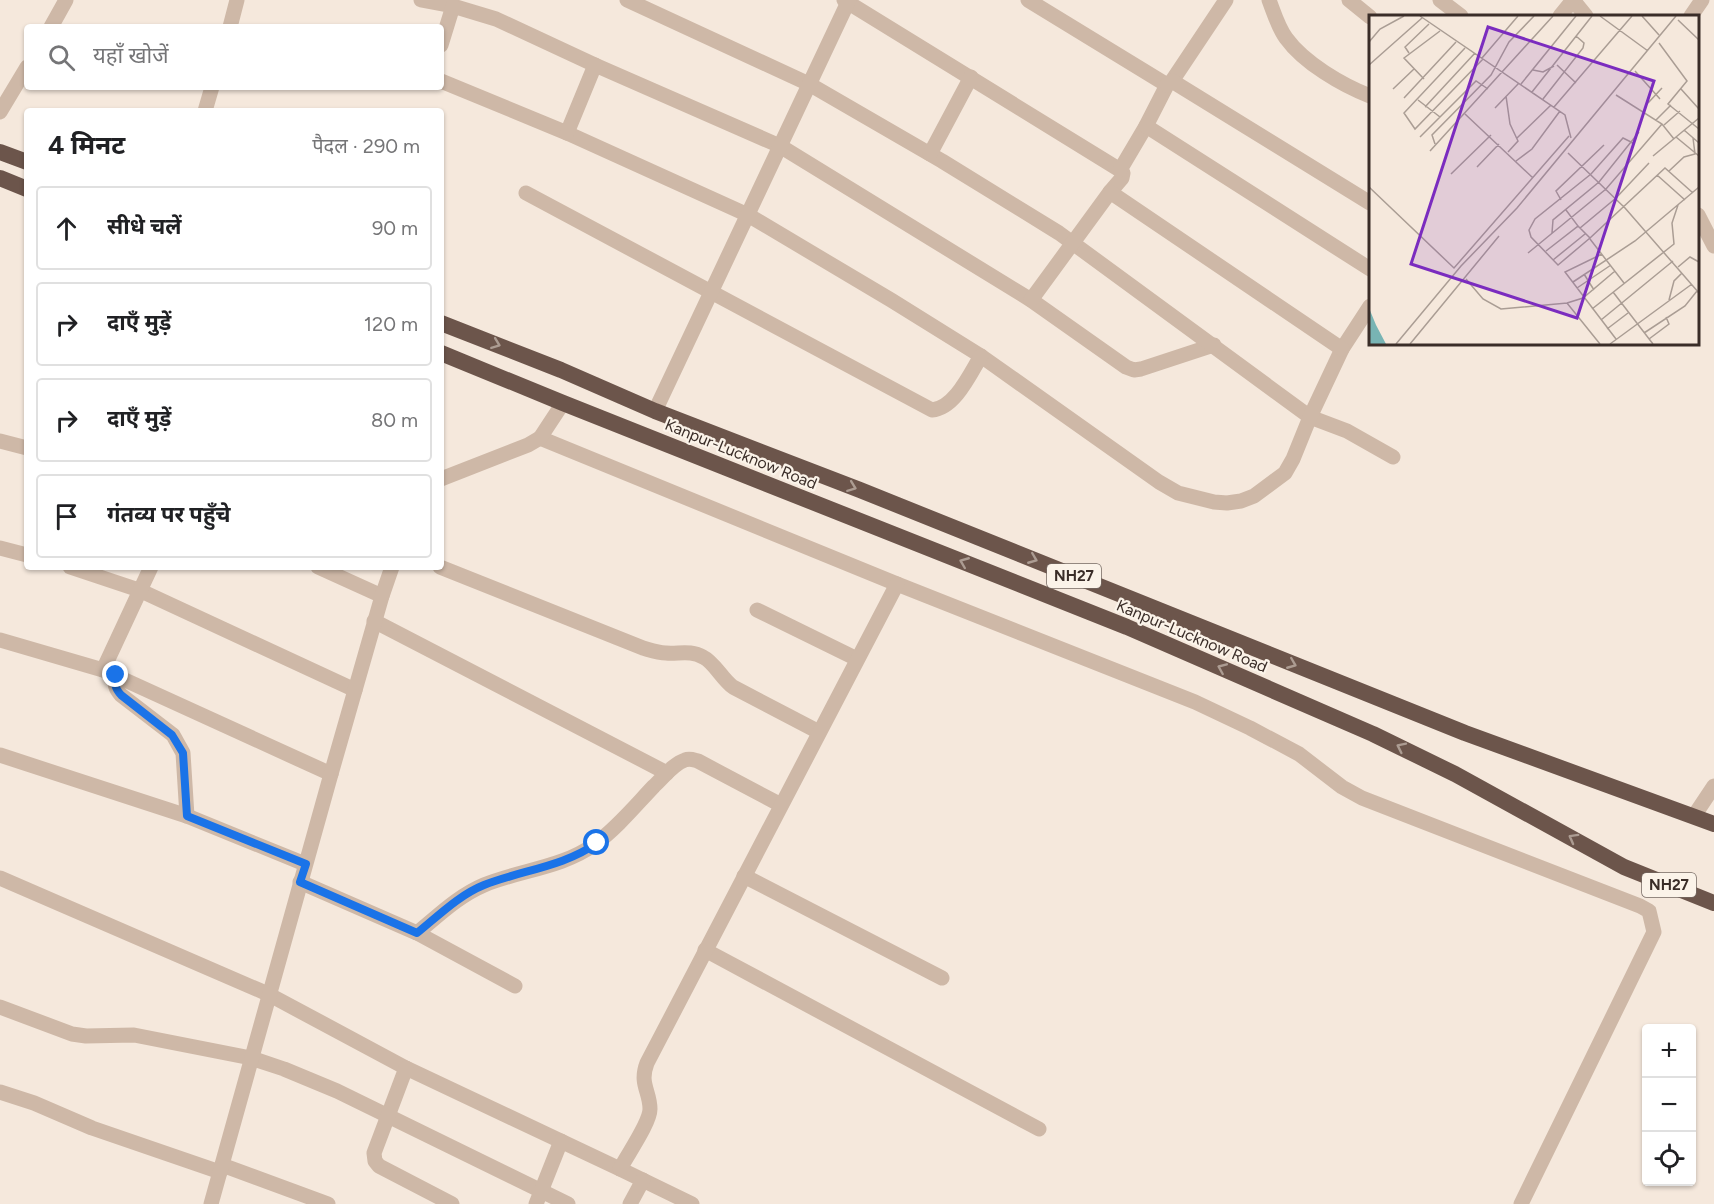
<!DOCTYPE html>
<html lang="hi">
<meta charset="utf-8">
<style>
:root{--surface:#fff;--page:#f6f6f6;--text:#202124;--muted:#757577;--line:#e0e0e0}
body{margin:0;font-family:Figtree,"Noto Sans Devanagari",sans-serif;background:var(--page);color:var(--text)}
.controls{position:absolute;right:18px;bottom:18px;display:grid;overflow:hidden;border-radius:6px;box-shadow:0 2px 4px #0004}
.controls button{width:54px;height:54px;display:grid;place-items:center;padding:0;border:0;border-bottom:2px solid var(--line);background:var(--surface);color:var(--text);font:30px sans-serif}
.stop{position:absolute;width:18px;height:18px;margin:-14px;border:4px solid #1a73e8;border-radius:50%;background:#fff}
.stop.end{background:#1a73e8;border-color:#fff;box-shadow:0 2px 6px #0008}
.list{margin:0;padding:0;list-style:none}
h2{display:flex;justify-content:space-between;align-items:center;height:78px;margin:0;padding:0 24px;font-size:26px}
h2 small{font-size:20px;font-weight:400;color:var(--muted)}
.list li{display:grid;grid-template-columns:39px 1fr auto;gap:18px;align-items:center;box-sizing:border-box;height:84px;margin:0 12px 12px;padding:0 12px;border:2px solid var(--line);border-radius:6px}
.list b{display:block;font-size:22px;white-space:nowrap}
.list em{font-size:20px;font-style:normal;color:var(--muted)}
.icon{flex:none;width:33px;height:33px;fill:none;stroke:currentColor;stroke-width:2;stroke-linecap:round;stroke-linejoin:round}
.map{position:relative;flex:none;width:1714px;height:1204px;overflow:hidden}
.search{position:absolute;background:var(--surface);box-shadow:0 2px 4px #0004;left:24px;top:24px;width:420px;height:66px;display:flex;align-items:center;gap:15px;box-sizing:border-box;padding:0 21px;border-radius:6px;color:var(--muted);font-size:22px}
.panel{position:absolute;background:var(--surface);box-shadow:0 2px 4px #0004;left:24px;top:108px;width:420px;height:462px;border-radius:6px}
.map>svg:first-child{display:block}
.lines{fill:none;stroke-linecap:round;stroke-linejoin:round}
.minor{stroke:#ceb8a7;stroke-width:15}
.trunk{stroke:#6c554b;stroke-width:16}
.oneway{stroke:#ac9c92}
.route{stroke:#1a73e8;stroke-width:8}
.labels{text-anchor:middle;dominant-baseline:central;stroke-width:4.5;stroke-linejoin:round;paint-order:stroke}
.shield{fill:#fbf3e9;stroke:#746862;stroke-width:1.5}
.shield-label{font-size:15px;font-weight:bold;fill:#3a2d28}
.street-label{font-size:16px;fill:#3a2d28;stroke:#fbf3e9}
.inset-road{fill:none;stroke:#aa9d94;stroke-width:1.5}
.view{fill:#7b2cbf;fill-opacity:0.15;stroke:#7b2cbf;stroke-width:3}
.inset-edge{fill:none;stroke:#3a2d28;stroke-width:3}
</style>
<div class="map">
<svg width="1714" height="1204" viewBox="0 0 1714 1204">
<rect width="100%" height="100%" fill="#f5e8dc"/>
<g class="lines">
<g class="minor">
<polyline points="421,0 453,6 496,19 595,65 780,146 1031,300 1126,367 1134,370 1141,369 1214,345"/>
<polyline points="627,0 809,84 942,161 1059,233 1310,417 1347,431 1393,457"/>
<polyline points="844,0 1120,170 1123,173 1122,178 1110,192"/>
<polyline points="1028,0 1167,85 1146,126 1120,170"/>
<path d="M1269,0C1274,13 1278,27 1286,38C1304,63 1342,85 1370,96"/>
<polyline points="1349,0 1370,17"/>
<polyline points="1440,0 1461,16"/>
<polyline points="1573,0 1586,16"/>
<polyline points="1560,16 1573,0"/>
<polyline points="1691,16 1702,0"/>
<polyline points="51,27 66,0"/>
<polyline points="230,27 237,0"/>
<polyline points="441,45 453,6"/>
<polyline points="441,81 567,133 748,215 891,300 981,356 1159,482 1178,493 1214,502 1227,503 1241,501 1254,496 1285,473 1293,459 1310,417 1342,349 1370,306"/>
<polyline points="1172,81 1226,0"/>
<polyline points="1167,85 1172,81 1370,203"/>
<polyline points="205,111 212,87"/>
<polyline points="0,112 27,67"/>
<polyline points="1146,126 1370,269"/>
<polyline points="567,133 595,65"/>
<polyline points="930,154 971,77"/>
<path d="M526,193L932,410C955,408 970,374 981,356"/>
<polyline points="1698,215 1714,246"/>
<polyline points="1031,300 1110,192 1342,349"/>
<polyline points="655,411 849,0"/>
<polyline points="540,438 897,584 1195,702 1250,728 1299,754 1342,787 1362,798 1640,906 1649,911 1654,932 1521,1204"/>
<polyline points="0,441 27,448"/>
<polyline points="441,479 528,445 540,438 563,403"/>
<polyline points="0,548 27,555"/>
<polyline points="70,567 139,590 355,690"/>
<polyline points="318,567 382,596"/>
<path d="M440,567L643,648C650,650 658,653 666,653C679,654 691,650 703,657C714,662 722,679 733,687L819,732"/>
<polyline points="757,610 857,659"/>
<polyline points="374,621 667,773"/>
<polyline points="0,640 103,670 331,774"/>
<polyline points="103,670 151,567"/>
<path d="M116,676C114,684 115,688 121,695L173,735L183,753L187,816"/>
<polyline points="0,755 187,816 305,864"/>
<polyline points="1694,816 1714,786"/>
<polyline points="744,876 942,978"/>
<polyline points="0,878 268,994 406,1068 620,1169 692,1204"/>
<polyline points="300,882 417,933 515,986"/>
<path d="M417,933C438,916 458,896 484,885C520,870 562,868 595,844C617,828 635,806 654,786C663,778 673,764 685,760C690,758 694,760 698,761L781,805"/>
<polyline points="705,950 1039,1129"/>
<polyline points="0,1007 72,1034 86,1036 134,1035 251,1058 284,1069 337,1091 568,1204"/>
<polyline points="406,1068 374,1153 375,1161 379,1166 452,1204"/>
<polyline points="0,1092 34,1103 92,1128 220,1172"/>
<polyline points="222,1165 328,1204"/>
<path d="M620,1169C627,1155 650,1123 650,1109C650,1091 639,1084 647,1063L897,584"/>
<polyline points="211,1204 331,774 382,596 392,567"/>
<polyline points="536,1204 561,1141"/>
<polyline points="630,1204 643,1180"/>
</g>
<g class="trunk">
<polyline points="0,152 27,162"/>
<polyline points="0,178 27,189"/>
<polyline points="441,323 561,370 655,411 860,490 1465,733 1714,824"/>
<polyline points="441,353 563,403 1127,627 1373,734 1455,774 1624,867 1714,903"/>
</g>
</g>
<defs><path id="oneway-chevron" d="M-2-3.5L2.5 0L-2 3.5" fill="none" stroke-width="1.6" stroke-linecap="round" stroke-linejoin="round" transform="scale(1.5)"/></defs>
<g class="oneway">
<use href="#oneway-chevron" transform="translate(496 344) rotate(21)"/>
<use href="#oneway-chevron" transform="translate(852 487) rotate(21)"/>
<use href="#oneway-chevron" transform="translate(1033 559) rotate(22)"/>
<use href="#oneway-chevron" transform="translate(964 562) rotate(-158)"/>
<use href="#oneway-chevron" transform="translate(1292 664) rotate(22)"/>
<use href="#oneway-chevron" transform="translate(1222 668) rotate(-157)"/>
<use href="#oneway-chevron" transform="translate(1401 747) rotate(-154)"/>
<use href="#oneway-chevron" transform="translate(1573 838) rotate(-151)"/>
</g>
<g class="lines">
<path class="route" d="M116,675C114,684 115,688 121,695L172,735L183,753L187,816L306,864L300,882L417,933C438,916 459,895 484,885C522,870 563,867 597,843"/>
</g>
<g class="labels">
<g class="shield">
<rect x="1047" y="564" width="54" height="24" rx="4.5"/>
<rect x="1642" y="873" width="54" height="24" rx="4.5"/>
</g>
<g class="shield-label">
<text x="1074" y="576">NH27</text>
<text x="1669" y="885">NH27</text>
</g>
<g class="street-label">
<text transform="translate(741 454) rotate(22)">Kanpur-Lucknow Road</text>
<text transform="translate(1192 636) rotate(23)">Kanpur-Lucknow Road</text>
</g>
</g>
<g transform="translate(1369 15)">
<rect width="330" height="330" fill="#f5e8dc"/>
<path d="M0,293L7,310L17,329H0Z" fill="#78b4b4"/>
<path class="inset-road" d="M51,1L196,100L202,123M231,1L279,36M273,1L290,20M309,5L330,25M0,27L11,14L35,1M290,28L318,66L299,89L330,114M96,33L35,98L46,114L114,44M40,38L36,32L60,9M113,43L149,1M0,50L53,3M188,50L207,68M164,55L174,57L185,51M266,56L291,84M55,64L35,43L71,16M152,69L207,1M24,74L45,54M312,74L330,94M163,77L223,1M247,80L293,109L305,124M137,81L141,109L149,126L139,137M35,83L87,27M174,84L214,33L215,28L207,21M49,85L71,102M279,88L293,73M56,92L106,38M185,92L263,1M126,93L150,68M96,99L164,163M287,105L302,90M295,110L311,96M315,115L330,128M51,122L107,66L119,74M307,122L330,141M148,123L182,90M66,129L63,120L122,60L140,27L165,1M61,136L184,1M199,138L256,193L330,278M284,141L330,103M147,146L163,134L191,96M108,152L130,129M300,156L315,142L326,139L324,123M82,159L122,120M288,160L316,185M0,172L85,253L200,121M192,185L187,176L235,130M209,211L211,213L247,183L280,148M211,213L221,223L296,153L324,178M183,218L184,205L230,167L270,117M221,223L189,250L162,222L160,215L166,204L222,159L254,123L264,128M221,224L255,268M177,236L209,211L197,195M159,238L237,174L293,109M233,239L196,257L247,324M184,245L216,219M309,252L321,242L330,247M215,259L225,275M97,264L114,284L132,294L198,288L231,329M204,267L266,226L330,172M208,273L242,250M244,277L284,329M300,285L305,266L313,258M198,288L214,283L246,256M223,294L305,229L303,208L309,190M232,305L304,246M238,314L259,298M275,318L316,291L328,276M280,324L300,309L297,302M27,329L92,251L148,193L307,1M41,329L130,221M241,329L323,269"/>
<path class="view" d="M119,12L285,66L208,303L42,249Z"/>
<rect width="330" height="330" class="inset-edge"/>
</g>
</svg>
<div class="controls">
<button>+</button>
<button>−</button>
<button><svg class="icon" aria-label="locate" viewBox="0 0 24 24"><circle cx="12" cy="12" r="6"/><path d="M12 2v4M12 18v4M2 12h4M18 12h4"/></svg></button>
</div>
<div class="stop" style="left:597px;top:843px"></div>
<div class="stop end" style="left:116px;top:675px"></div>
<div class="search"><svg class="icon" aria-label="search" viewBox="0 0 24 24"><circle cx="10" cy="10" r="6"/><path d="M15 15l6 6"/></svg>यहाँ खोजें</div>
<section class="panel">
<h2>4 मिनट<small>पैदल · 290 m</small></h2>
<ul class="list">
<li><svg class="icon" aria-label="ahead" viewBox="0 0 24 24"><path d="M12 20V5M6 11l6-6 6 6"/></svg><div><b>सीधे चलें</b></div><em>90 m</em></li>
<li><svg class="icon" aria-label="right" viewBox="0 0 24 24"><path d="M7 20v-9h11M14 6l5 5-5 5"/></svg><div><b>दाएँ मुड़ें</b></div><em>120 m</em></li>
<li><svg class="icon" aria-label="right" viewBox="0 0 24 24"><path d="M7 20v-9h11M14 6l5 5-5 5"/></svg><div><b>दाएँ मुड़ें</b></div><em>80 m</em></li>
<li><svg class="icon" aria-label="arrive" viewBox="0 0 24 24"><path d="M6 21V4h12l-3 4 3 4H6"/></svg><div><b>गंतव्य पर पहुँचे</b></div></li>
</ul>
</section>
</div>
